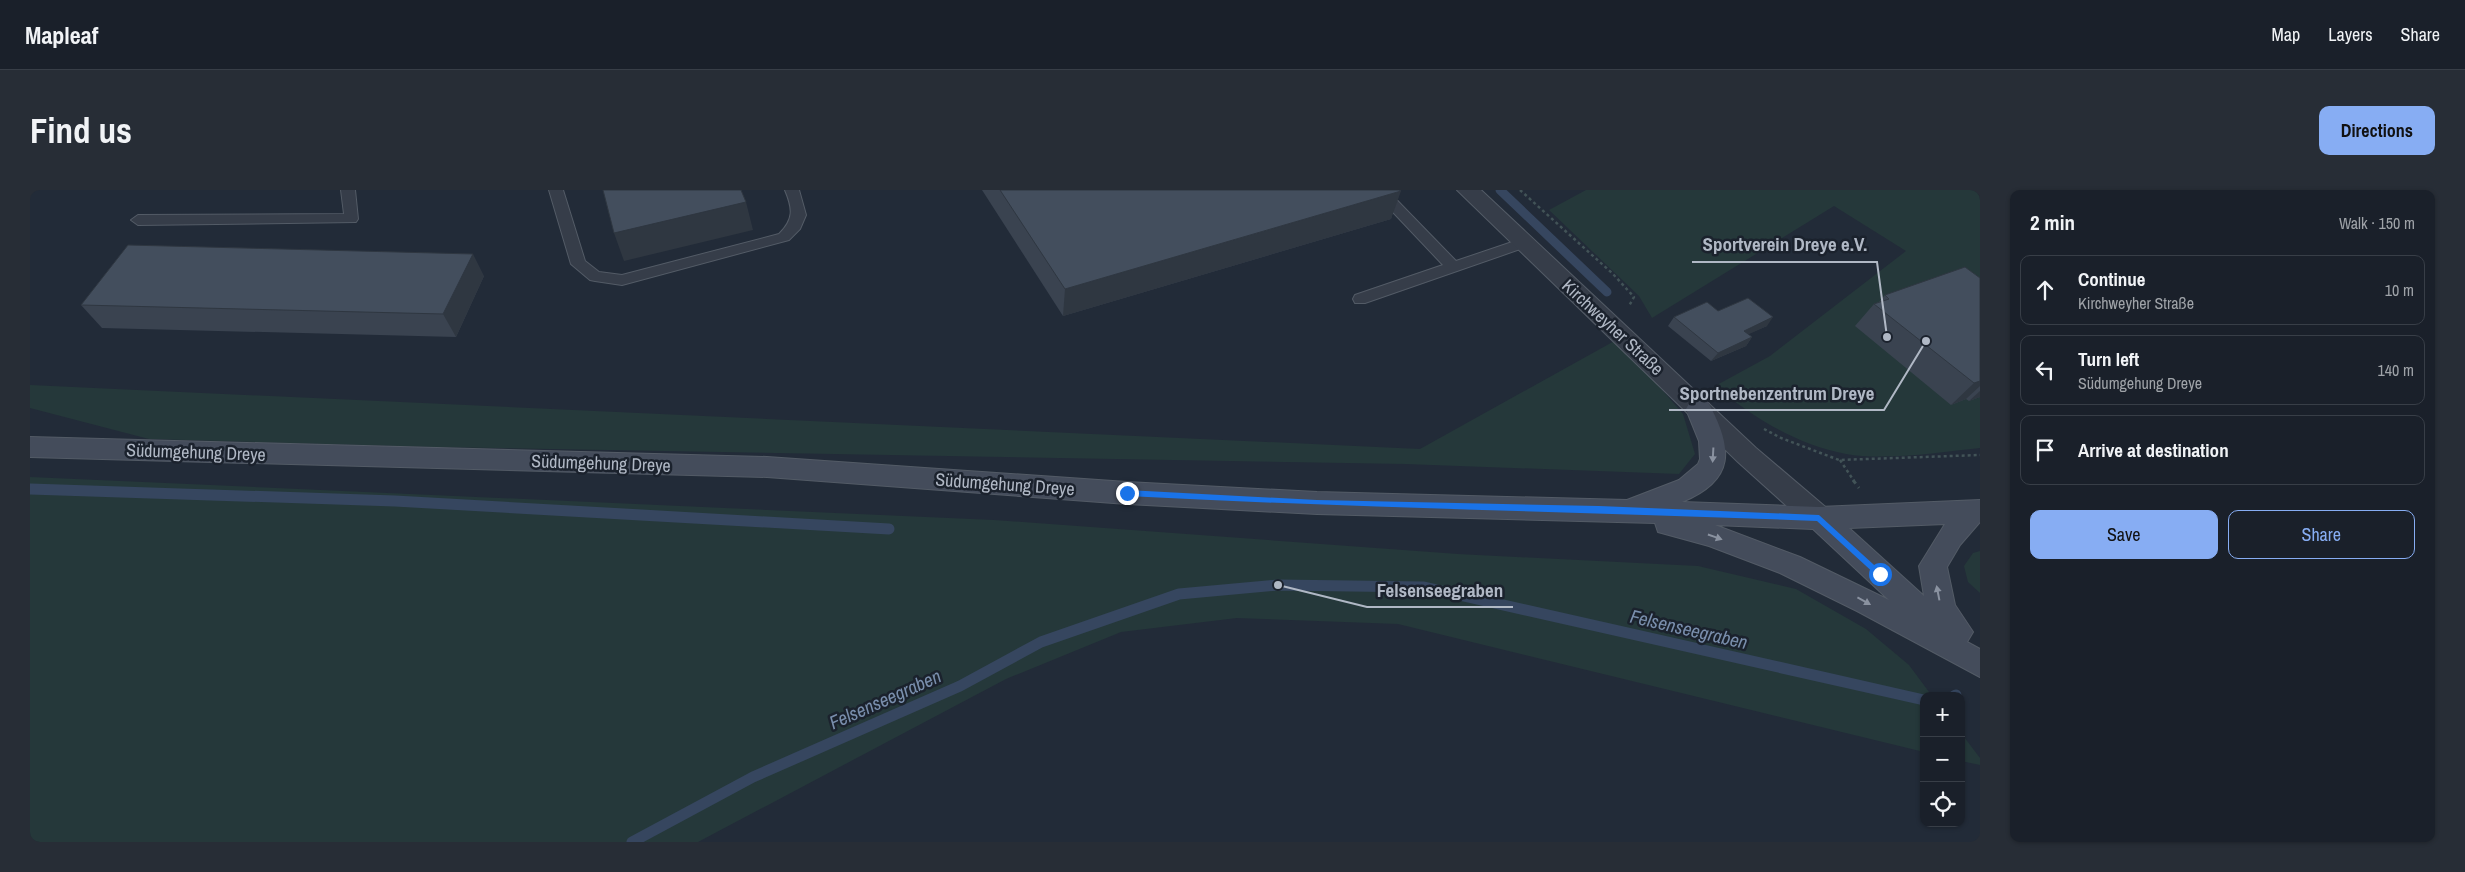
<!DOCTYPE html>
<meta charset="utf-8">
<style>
:root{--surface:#1a202a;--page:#272d36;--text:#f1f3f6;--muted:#9fa3a8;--line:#383e47;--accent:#87adf3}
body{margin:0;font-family:"Archivo Narrow",sans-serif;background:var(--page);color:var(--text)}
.controls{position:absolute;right:15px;bottom:15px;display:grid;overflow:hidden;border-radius:10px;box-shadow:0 1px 4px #0004}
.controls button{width:45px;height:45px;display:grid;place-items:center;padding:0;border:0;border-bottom:1px solid var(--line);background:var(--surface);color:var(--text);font:25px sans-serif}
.stop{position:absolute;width:15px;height:15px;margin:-11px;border:4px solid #1a73e8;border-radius:50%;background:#fff}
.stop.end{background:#1a73e8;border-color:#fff;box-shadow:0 1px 5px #0008}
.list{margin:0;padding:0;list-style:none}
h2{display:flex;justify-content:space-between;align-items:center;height:65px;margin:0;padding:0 20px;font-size:21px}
h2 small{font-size:16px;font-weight:400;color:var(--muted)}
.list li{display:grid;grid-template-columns:32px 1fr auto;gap:15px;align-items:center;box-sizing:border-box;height:70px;margin:0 10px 10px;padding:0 10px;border:1px solid var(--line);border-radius:10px}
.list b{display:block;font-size:19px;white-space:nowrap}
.list p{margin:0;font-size:16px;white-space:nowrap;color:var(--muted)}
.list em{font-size:16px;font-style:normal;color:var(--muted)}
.actions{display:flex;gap:10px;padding:15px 20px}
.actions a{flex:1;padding:11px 0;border:1px solid var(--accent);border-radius:10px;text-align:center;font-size:18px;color:var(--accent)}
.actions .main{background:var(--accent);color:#111}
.icon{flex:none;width:28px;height:28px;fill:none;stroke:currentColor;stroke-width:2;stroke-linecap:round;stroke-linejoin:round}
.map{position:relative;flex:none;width:1950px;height:652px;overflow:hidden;border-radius:10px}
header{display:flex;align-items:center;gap:30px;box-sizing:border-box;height:70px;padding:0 25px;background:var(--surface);border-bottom:1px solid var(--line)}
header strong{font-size:24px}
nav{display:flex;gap:28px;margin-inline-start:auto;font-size:18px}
.intro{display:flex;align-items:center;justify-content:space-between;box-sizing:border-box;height:120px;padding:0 30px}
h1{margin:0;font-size:35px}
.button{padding:12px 22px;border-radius:10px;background:var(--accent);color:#111;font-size:18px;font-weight:700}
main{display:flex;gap:30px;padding:0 30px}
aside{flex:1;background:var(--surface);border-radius:10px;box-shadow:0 1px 4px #0004}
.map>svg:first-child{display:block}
.green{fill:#25383a}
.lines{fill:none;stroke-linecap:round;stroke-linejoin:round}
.stream-far1{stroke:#36465f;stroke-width:9}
.stream{stroke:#36465f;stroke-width:11}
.lane-casing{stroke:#535b66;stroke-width:2}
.street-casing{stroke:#535b66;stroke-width:2}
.secondary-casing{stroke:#535b66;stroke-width:2}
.path-far1{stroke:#425357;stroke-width:2.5;stroke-dasharray:3 3;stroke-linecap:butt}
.path{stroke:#425357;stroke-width:3;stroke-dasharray:4.5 4.5;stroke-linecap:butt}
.lane{fill:#363d49;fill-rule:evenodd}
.street{fill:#363d49;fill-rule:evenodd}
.secondary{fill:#444c5b;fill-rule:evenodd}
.wall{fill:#3a4350}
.shaded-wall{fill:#2f3741}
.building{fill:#434e5d;stroke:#2f3741}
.oneway{fill:#8a92a0}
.route{fill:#1a73e8}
.labels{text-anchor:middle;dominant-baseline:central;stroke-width:5;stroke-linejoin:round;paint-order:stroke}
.street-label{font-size:18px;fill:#b0b8c5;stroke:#1b222d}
.water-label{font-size:19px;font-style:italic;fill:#798eac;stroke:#1b222d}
.leader{fill:none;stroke:#b0b8c5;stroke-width:2}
.callout-dot{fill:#b0b8c5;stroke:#1b222d;stroke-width:2}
.callout-label{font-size:19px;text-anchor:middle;font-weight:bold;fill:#b0b8c5;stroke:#1b222d;stroke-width:5;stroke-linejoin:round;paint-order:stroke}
</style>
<header>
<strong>Mapleaf</strong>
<nav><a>Map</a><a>Layers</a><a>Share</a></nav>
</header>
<div class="intro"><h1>Find us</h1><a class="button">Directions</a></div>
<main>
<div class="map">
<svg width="1950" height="652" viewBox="0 0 1950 652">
<rect width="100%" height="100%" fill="#222b38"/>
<g class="green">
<path d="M1556,0H1950V258C1911,262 1855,271 1816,264C1767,255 1724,228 1685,196L1740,166L1876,61L1804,16L1622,128L1609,106L1519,20Z"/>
<polygon points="1588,149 1653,224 1665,264 1649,284 1375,274 404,257 119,249 0,218 0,195 1390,259"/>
<polygon points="0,287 964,330 1428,364 1668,376 1766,399 1836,439 1879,475 1902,506 1894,506 1894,562 1368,434 1207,428 1091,442 976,489 668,652 0,652"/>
<polygon points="1950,361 1950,403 1938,392 1934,376 1943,363"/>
<polygon points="1931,543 1950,568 1950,575 1931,571"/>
</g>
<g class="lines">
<polyline class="stream-far1" points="1470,0 1577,102"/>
<g class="stream">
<polyline points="0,299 365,311 859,339"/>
<polyline points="1924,506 1926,505"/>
<polyline points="602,652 723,587 930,496 1011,452 1149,404 1248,395 1394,397 1894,510"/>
</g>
<defs>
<g id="lane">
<polygon points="311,0 325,0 328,29 326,32 108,35 101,30 108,25 314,24"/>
<path d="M519,0H533L555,71L569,82L592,85L749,44C764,29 763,19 755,0H769L776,25L770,39L759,50L592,95L565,91L560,90L541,74Z"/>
<polygon points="1342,0 1357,0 1426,71 1494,48 1501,53 1499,56 1335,113 1325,113 1323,109 1325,105 1413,75"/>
</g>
<polygon id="street" points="1427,0 1451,0 1726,258 1799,320 1803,328 1799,336 1789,339 1779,336 1708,272"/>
<path id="secondary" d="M1669,209L1678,212C1703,258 1706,290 1652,312L1789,317L1950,310V332L1930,355L1917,377L1925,415L1943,442L1937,452L1950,459V487L1827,421L1750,383L1679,356L1628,342L1625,333L1287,324L1097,314L737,287L0,267V247L737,267L1097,292L1287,302L1597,310L1649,290L1668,274L1670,269L1669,251L1656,219L1660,212ZM1915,334L1889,376L1894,406L1819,338ZM1685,335L1783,339L1859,410L1770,367Z"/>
</defs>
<use href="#lane" class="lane-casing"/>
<use href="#street" class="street-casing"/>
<use href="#secondary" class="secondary-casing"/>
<g class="path-far1">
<polyline points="1490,0 1583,84 1604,107 1599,116"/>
<polyline points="1734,239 1751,248 1809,270 1950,265"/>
<polyline points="1810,270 1824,291"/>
</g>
<polyline class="path" points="1823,290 1829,298"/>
<use href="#lane" class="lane"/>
<use href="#street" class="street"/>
<use href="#secondary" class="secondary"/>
</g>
<g class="wall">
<polygon points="952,0 1369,0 1361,29 1033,126"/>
<polygon points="454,86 426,147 72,138 51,115"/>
<polygon points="1950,88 1950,207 1939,211 1936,209 1921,215 1825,136 1844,114 1849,112 1855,105"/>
<polygon points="1688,121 1737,136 1718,144 1722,147 1716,156 1681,171 1638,136 1644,127"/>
</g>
<g class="shaded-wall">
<polygon points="1371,1 1361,29 1033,126 1035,99"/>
<polygon points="716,12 723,40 594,71 584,43"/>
<polygon points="443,64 454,86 426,147 413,124"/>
<polygon points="1743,127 1737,136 1708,149 1714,141"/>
<polygon points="1722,147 1716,156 1681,171 1688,163"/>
<polygon points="1950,191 1950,196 1936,209 1921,215 1944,193"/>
<polygon points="1950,201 1950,207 1939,211"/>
</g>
<g class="building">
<polygon points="573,0 711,0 716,12 584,43"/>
<polygon points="970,0 1369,0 1371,1 1035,99"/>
<polygon points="98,55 443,64 413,124 51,115"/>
<polygon points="1935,77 1950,88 1950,191 1944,193 1844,114 1859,109 1855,105"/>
<polygon points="1718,108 1743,127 1714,141 1722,147 1688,163 1644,127 1677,112 1688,121"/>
</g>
<defs><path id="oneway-solid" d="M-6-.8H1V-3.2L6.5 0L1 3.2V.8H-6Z" transform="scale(1.25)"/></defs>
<g class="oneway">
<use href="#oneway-solid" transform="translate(1683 265) rotate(93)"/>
<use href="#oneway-solid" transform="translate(1685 347) rotate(19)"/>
<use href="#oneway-solid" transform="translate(1908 403) rotate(-101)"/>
<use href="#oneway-solid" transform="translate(1834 411) rotate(29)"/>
</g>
<path class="route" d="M1097,300L1287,310L1569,316L1789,325L1854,384L1850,387L1847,386L1787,331C1557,322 1327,318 1097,306L1093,303Z"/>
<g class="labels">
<g class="street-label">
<text transform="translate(1583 137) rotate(43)">Kirchweyher Straße</text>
<text transform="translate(166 262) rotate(2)">Südumgehung Dreye</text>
<text transform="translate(571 273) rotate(2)">Südumgehung Dreye</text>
<text transform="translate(975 294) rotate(4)">Südumgehung Dreye</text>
</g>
<g class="water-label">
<text transform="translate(1659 439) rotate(13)">Felsenseegraben</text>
<text transform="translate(855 509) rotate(-24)">Felsenseegraben</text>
</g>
</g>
<path class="leader" d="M1857 147L1847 72H1662M1896 151L1854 220H1639M1248 395L1337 417H1483"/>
<g class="callout-dot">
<circle cx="1857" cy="147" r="5"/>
<circle cx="1896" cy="151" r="5"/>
<circle cx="1248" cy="395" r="5"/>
</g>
<g class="callout-label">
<text x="1755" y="61">Sportverein Dreye e.V.</text>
<text x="1747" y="210">Sportnebenzentrum Dreye</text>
<text x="1410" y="407">Felsenseegraben</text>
</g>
</svg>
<div class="controls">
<button>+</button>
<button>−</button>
<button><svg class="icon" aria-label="locate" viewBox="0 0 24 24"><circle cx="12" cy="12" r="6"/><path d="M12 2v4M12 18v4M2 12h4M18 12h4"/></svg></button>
</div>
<div class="stop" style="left:1850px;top:384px"></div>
<div class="stop end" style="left:1097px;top:303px"></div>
</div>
<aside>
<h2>2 min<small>Walk · 150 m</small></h2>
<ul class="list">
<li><svg class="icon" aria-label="ahead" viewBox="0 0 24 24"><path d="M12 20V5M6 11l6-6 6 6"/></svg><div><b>Continue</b><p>Kirchweyher Straße</p></div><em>10 m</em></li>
<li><svg class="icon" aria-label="left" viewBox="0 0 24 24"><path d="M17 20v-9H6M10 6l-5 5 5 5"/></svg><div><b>Turn left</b><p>Südumgehung Dreye</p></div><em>140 m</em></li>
<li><svg class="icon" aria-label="arrive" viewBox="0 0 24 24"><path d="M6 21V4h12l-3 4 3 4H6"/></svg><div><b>Arrive at destination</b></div></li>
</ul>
<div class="actions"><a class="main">Save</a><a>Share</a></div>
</aside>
</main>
